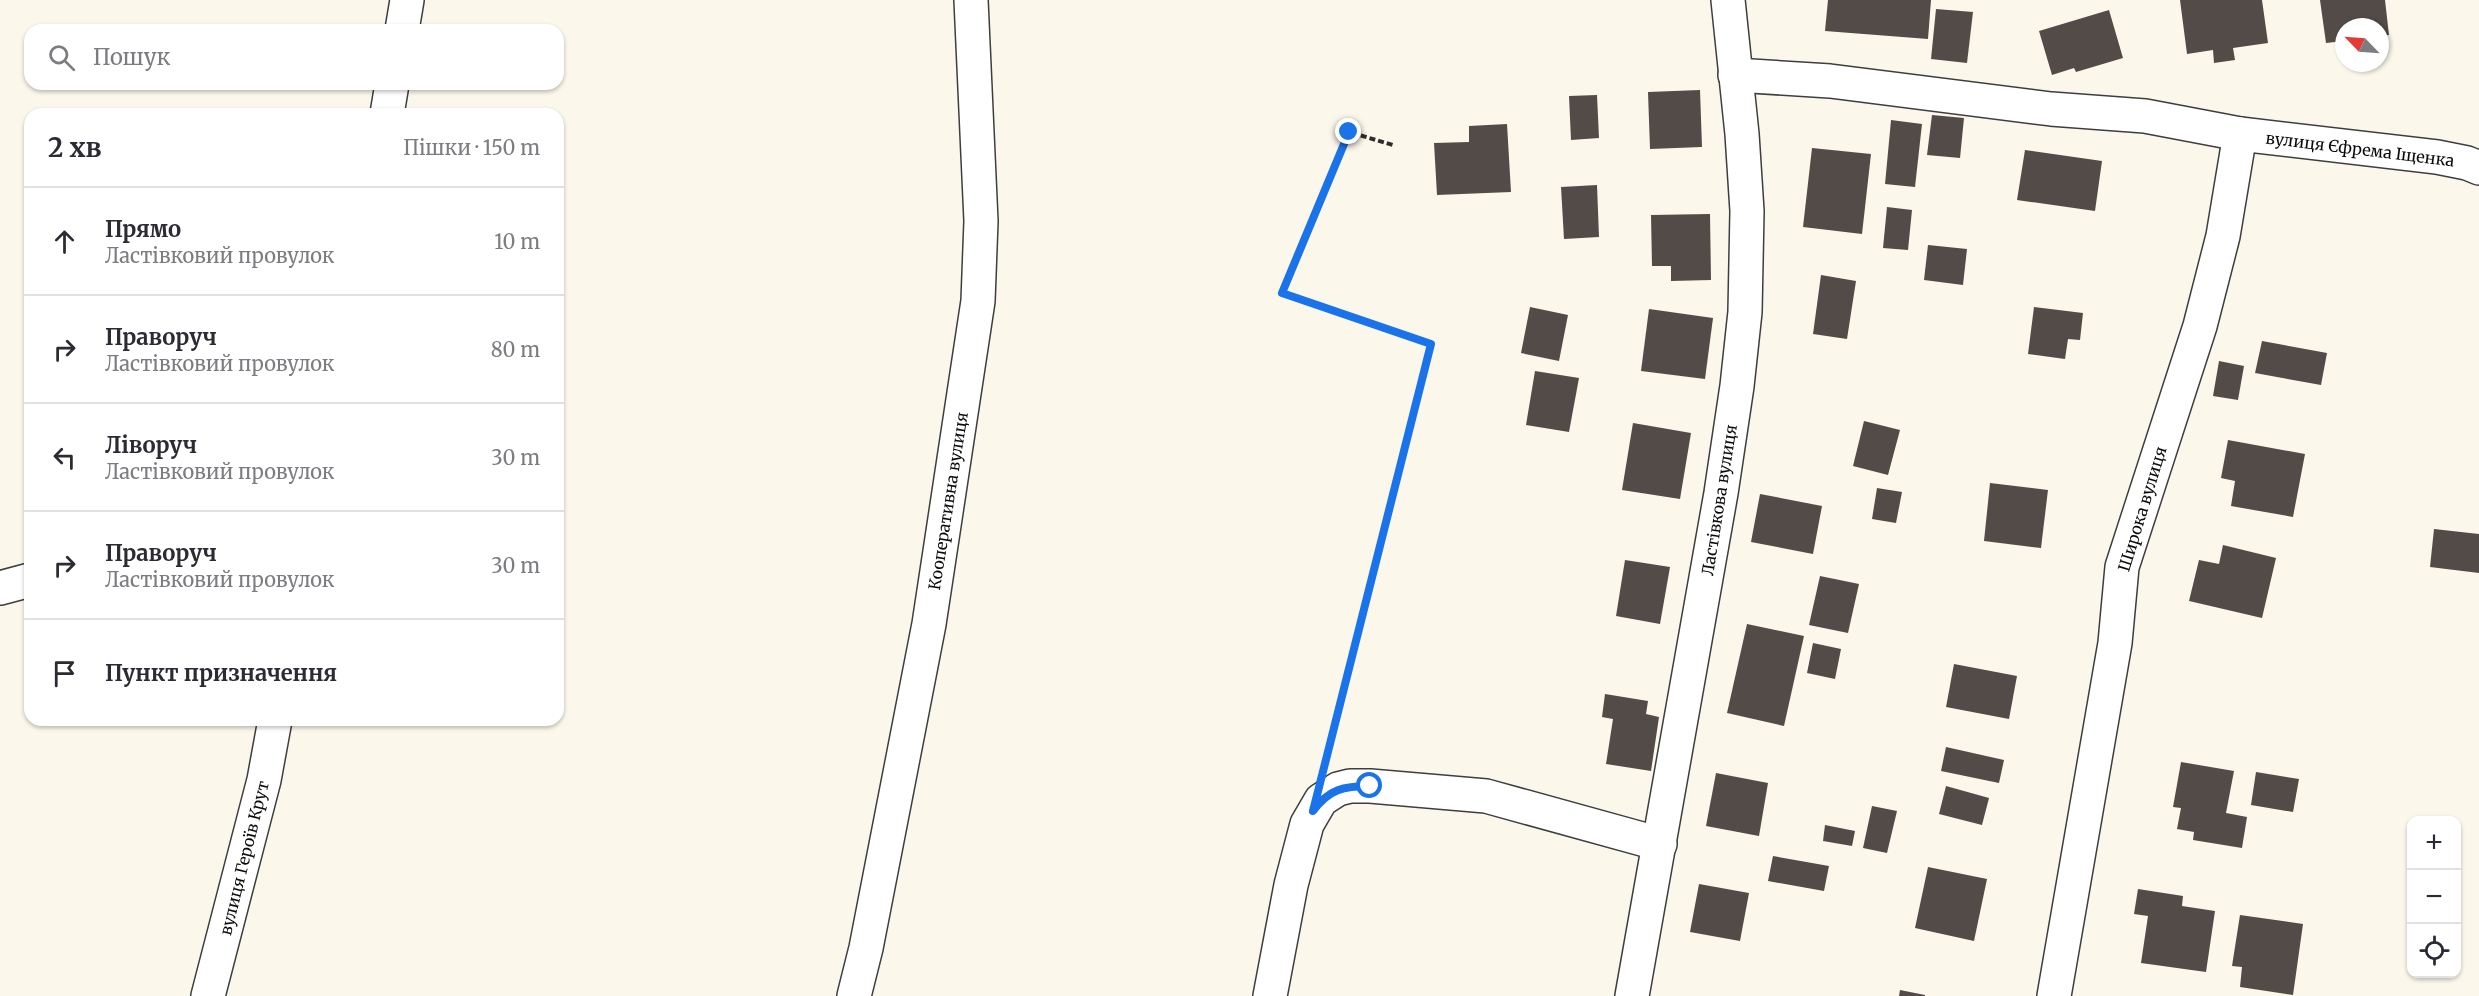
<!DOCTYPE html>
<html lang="uk">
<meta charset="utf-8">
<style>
:root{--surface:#fff;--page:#f7f7f7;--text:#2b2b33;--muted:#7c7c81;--line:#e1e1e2}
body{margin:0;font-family:Merriweather,serif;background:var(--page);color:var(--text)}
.controls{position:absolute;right:18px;bottom:18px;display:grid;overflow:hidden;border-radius:12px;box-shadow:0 2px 4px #0004}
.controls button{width:54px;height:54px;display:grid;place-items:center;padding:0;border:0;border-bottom:2px solid var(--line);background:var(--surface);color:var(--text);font:30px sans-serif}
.compass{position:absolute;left:2335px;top:18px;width:54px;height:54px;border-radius:50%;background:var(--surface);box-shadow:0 2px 4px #0004;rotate:295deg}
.stop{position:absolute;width:18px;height:18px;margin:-14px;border:4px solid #1a73e8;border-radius:50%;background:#fff}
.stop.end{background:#1a73e8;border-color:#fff;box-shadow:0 2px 6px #0008}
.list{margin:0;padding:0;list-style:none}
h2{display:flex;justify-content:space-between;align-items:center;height:78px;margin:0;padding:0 24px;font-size:26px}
h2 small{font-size:20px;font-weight:400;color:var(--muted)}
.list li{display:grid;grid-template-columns:39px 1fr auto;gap:18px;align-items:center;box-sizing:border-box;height:108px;padding:0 24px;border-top:2px solid var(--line)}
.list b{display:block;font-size:22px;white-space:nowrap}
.list p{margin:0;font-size:20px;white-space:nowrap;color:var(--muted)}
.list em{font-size:20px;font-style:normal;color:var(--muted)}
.icon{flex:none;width:33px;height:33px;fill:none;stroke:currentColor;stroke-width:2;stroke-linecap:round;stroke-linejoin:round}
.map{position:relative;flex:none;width:2479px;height:996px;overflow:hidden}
.search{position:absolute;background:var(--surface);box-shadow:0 2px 4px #0004;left:24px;top:24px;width:540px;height:66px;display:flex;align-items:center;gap:15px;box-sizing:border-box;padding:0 21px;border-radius:18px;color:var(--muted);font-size:22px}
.panel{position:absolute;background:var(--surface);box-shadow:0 2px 4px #0004;left:24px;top:108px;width:540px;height:618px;border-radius:18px}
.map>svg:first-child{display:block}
.building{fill:#524b48}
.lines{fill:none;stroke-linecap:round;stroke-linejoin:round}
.minor-casing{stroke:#3e3e3e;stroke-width:36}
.path{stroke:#2d2d2d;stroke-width:4;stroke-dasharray:6 3;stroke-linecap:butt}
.minor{stroke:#fff;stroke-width:33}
.route{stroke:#1a73e8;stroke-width:8}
.labels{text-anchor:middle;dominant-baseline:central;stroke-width:6;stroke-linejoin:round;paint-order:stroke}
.street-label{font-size:16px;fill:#0b0b0b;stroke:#fff}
</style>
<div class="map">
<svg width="2479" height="996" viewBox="0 0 2479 996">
<rect width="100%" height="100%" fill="#fcf7eb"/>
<g class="building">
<polygon points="1828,0 1931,0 1928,39 1825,31"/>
<polygon points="2180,0 2262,0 2268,43 2233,48 2235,60 2214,63 2213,50 2187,54"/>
<polygon points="2320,0 2385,0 2389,35 2380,36 2380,27 2344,27 2344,41 2326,43"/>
<polygon points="1936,9 1973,12 1967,63 1931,59"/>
<polygon points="2109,10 2123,58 2076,72 2074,68 2052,75 2039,31"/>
<polygon points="1700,90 1702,147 1650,149 1648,92"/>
<polygon points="1597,95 1599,138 1571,140 1569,96"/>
<polygon points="1932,115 1964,118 1960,158 1927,155"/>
<polygon points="1891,120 1922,124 1915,187 1885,184"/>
<polygon points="1507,124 1511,192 1437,195 1434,143 1469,142 1469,126"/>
<polygon points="1812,148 1871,154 1862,234 1803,227"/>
<polygon points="2025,150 2102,161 2095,211 2017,200"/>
<polygon points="1597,185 1599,237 1564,239 1561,187"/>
<polygon points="1887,207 1912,210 1908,250 1883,248"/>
<polygon points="1710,214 1711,280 1671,281 1671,266 1652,266 1651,215"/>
<polygon points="1928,245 1967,249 1963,285 1924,280"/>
<polygon points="1821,275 1856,281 1847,339 1813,334"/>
<polygon points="1530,307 1568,315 1559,361 1521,353"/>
<polygon points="2034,307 2083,313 2080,340 2068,339 2065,359 2028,354"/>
<polygon points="1649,309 1713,318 1705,379 1641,371"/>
<polygon points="2262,341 2327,353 2321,385 2255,373"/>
<polygon points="2219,361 2244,366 2238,400 2213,396"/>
<polygon points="1535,371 1579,378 1569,432 1526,425"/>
<polygon points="1864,421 1900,430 1888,475 1853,466"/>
<polygon points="1633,423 1691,433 1680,499 1622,490"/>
<polygon points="2228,440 2305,454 2293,517 2231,506 2235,481 2221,478"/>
<polygon points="1990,483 2048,490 2041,548 1984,541"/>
<polygon points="1877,488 1902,492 1896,523 1872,519"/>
<polygon points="1760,494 1822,506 1813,554 1751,542"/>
<polygon points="2434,529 2479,534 2479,573 2430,567"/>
<polygon points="2223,545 2276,558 2262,618 2189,601 2199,560 2219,564"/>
<polygon points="1625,560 1670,567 1660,624 1616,616"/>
<polygon points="1820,576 1859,584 1848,633 1809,625"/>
<polygon points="1747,624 1804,636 1784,726 1727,713"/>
<polygon points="1813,643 1841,649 1835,679 1807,673"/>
<polygon points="1954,664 2017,676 2009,719 1946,707"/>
<polygon points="1605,694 1648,701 1646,714 1659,717 1651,771 1606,764 1613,719 1602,717"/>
<polygon points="1946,747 2004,760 1999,783 1941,771"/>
<polygon points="2181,762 2234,771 2226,813 2247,817 2242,848 2193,840 2194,832 2177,829 2181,808 2173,807"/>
<polygon points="2256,772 2299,779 2293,812 2251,805"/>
<polygon points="1716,773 1768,783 1759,836 1706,826"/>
<polygon points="1946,786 1989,798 1982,825 1939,814"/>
<polygon points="1872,806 1897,811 1887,853 1863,848"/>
<polygon points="1825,825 1855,831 1852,846 1823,841"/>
<polygon points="1773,856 1829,866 1824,891 1768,881"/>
<polygon points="1928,867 1987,879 1974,941 1915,928"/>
<polygon points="1699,884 1749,893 1740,941 1690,932"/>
<polygon points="2138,889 2183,896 2182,906 2215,911 2206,972 2141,963 2148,916 2134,914"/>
<polygon points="2240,915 2303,924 2293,995 2240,987 2242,967 2232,966"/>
<polygon points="1900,990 1925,995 1925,996 1899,996"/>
</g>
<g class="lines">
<defs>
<g id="minor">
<polyline points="402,30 407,0"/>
<polyline points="1735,75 1830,81 2051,109 2145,116 2240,134 2437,157 2467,163 2479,168"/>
<polyline points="387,114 392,84"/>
<polyline points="0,588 30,580"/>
<polyline points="208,996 264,780 275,720"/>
<polyline points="854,996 866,948 929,624 978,301 981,221 971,0"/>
<polyline points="1270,996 1291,885 1307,824 1321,800 1338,789 1350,786 1370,786 1486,796 1660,844"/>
<polyline points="1632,996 1721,493 1737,386 1745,312 1747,211 1742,134 1728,0"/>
<polyline points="2054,996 2115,643 2122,567 2200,326 2223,236 2240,134"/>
</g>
</defs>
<use href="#minor" class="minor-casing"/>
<polyline class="path" points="1328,752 1431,344 1282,293 1349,132 1393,145"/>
<use href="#minor" class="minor"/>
</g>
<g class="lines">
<path class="route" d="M1349,132L1282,293L1431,344L1313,811C1329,789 1344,786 1370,786"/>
</g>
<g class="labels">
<g class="street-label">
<text transform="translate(2360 149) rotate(7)">вулиця Єфрема Іщенка</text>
<text transform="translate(1719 500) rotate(-81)">Ластівкова вулиця</text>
<text transform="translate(948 501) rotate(-81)">Кооперативна вулиця</text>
<text transform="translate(2142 509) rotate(-73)">Широка вулиця</text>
<text transform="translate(244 858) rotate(-76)">вулиця Героїв Крут</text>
</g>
</g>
</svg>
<div class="controls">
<button>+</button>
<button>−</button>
<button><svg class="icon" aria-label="locate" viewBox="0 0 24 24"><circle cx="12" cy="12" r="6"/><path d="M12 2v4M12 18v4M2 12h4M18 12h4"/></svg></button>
</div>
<svg class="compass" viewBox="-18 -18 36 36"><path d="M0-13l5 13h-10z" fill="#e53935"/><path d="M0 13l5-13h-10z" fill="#7c7c81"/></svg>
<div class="stop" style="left:1370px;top:786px"></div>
<div class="stop end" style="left:1349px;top:132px"></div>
<div class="search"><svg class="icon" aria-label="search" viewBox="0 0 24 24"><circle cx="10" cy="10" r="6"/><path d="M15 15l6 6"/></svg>Пошук</div>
<section class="panel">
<h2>2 хв<small>Пішки · 150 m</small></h2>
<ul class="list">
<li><svg class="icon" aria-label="ahead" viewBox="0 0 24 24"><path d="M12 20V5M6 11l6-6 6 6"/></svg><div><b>Прямо</b><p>Ластівковий провулок</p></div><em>10 m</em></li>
<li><svg class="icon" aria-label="right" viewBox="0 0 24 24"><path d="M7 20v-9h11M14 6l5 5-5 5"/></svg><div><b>Праворуч</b><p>Ластівковий провулок</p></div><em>80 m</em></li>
<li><svg class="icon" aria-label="left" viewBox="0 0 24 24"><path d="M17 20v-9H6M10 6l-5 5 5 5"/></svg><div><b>Ліворуч</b><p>Ластівковий провулок</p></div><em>30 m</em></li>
<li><svg class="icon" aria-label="right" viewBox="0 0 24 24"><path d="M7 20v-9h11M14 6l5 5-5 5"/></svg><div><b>Праворуч</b><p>Ластівковий провулок</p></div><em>30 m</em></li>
<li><svg class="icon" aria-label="arrive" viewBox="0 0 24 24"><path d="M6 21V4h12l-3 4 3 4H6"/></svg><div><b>Пункт призначення</b></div></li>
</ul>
</section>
</div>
